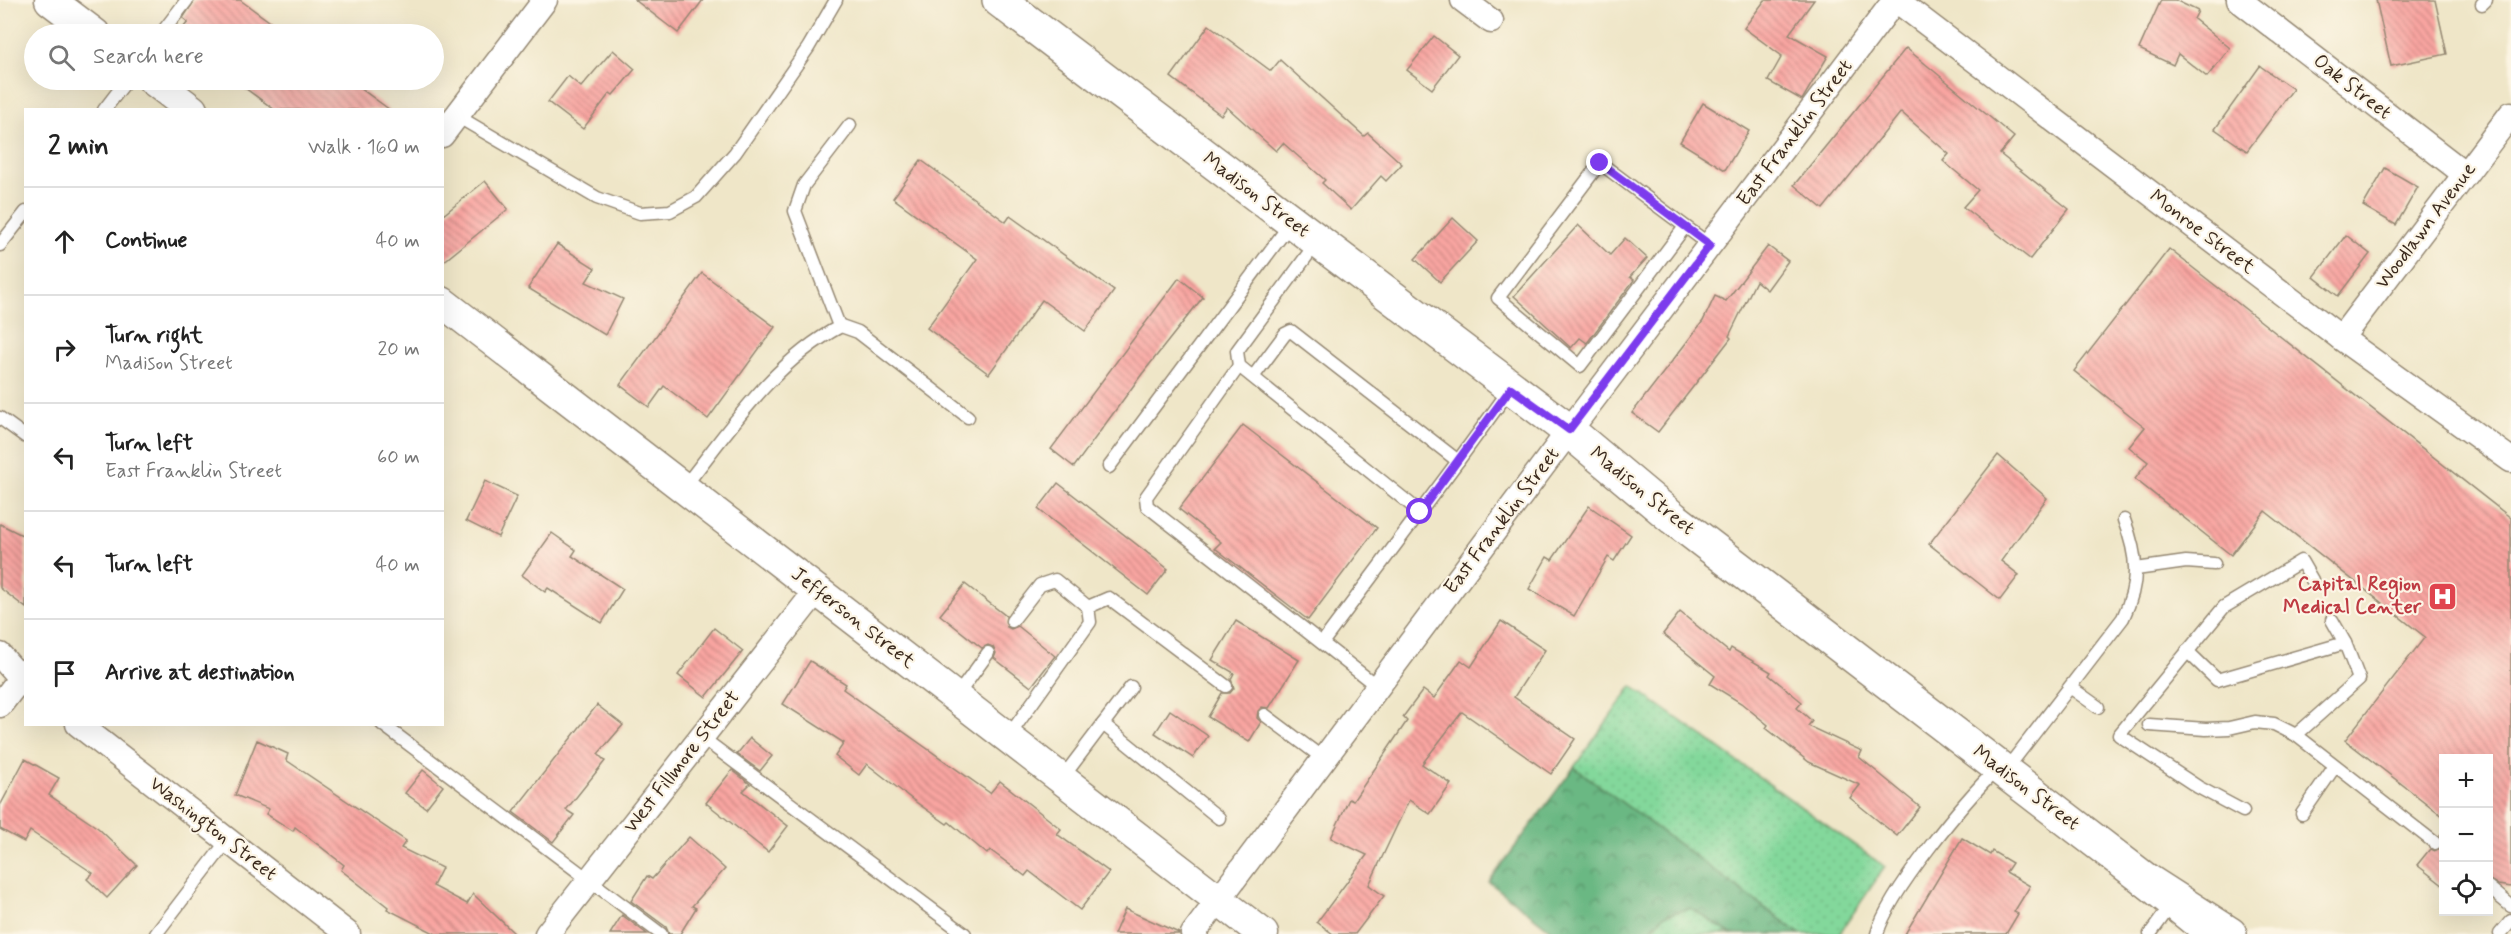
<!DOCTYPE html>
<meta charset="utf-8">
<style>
:root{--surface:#fff;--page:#f2f2f2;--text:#222;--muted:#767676;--line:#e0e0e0}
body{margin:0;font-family:Mynerve,sans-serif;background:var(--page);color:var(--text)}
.controls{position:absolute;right:18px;bottom:18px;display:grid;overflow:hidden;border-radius:0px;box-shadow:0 6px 24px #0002}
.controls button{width:54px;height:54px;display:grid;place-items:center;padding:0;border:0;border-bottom:2px solid var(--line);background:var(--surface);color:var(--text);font:30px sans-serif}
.stop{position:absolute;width:18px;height:18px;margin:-14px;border:4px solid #7c3aed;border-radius:50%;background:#fff}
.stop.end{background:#7c3aed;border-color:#fff;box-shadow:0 2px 6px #0008}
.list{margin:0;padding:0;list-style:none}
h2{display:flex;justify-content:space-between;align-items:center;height:78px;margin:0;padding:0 24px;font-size:26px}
h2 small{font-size:20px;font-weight:400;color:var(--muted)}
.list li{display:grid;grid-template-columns:39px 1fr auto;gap:18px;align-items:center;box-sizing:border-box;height:108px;padding:0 24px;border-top:2px solid var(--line)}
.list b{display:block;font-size:22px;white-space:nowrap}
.list p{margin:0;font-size:20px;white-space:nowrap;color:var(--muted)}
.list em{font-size:20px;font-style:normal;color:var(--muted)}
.icon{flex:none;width:33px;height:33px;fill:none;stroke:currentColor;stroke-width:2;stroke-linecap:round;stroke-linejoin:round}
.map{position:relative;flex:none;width:2511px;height:934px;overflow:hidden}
.search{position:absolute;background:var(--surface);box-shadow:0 6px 24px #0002;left:24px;top:24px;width:420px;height:66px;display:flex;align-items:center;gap:15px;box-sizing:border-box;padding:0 21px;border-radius:33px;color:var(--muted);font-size:22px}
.panel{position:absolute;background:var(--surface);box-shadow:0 6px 24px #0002;left:24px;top:108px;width:420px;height:618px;border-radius:0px}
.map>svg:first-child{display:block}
.grass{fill:url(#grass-dots);stroke:#5f815c;stroke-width:1.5}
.forest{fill:url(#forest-crowns);stroke:#527150;stroke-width:1.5}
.building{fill:url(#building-back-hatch)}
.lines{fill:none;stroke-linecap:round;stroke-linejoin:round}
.service-casing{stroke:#958873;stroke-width:15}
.minor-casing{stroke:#958873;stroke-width:27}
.tertiary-casing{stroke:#958873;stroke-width:33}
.secondary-casing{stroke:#958873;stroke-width:36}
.motorway-casing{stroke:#958873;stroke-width:36}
.service{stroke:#fff;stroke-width:12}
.minor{stroke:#fff;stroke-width:24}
.tertiary{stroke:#fff;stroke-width:30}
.secondary{stroke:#fff;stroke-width:33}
.motorway{stroke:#fff;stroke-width:33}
.route{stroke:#7c3aed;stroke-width:8}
.labels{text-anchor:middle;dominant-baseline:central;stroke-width:4.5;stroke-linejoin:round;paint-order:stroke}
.street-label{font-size:20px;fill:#3b2a1e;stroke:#fcf5e5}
.health-label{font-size:20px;font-weight:bold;fill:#be3a42;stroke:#fcf5e5;text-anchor:end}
</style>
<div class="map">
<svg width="2511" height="934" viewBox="0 0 2511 934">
<defs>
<pattern id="grass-dots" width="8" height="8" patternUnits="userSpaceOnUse" patternTransform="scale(1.5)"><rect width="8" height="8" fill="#83d89b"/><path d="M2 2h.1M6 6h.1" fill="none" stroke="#72ba85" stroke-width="1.8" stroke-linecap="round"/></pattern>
<pattern id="forest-crowns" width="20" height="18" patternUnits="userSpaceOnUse" patternTransform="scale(1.5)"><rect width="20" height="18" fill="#6ab883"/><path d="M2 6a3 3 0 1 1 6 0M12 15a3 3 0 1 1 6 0" fill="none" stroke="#58966b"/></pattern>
<pattern id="building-back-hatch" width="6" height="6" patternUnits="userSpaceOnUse" patternTransform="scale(1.5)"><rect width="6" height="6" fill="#f9a5a1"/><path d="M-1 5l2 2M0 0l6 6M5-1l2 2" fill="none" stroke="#cb8783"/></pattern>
</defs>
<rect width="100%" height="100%" fill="#fcf5e5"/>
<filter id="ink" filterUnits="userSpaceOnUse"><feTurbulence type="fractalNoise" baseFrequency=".0167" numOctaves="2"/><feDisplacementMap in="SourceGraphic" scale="12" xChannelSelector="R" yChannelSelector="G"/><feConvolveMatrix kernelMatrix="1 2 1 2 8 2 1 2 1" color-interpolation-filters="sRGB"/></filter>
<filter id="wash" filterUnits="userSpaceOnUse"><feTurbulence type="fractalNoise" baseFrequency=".008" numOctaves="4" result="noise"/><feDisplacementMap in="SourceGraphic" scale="24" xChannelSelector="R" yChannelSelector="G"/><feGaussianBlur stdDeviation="1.35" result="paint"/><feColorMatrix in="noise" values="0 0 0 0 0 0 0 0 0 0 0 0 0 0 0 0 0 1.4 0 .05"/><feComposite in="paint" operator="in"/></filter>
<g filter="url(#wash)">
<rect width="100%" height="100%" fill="#efe6c8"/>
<g class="grass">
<polygon points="1632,686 1885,867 1839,934 1800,934 1574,767"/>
<polygon points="1691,908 1731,934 1648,934 1663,916"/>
</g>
<polygon class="forest" points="1574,767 1800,934 1731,934 1691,908 1663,916 1648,934 1556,934 1489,882"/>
<g id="blocks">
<g class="building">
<polygon points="195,0 240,0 287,34 178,34 188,22 183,18"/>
<polygon points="635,0 703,0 678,33"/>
<polygon points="1765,0 1814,0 1789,34 1828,56 1802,100 1768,81 1782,56 1744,28"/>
<polygon points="2161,0 2175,0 2198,11 2194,19 2230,48 2207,77 2178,54 2173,65 2139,49"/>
<polygon points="2376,0 2435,0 2447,54 2391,66"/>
<polygon points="1209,25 1271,71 1280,60 1364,136 1368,133 1402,164 1386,181 1381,176 1351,210 1322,183 1325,180 1283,143 1276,151 1227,107 1221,115 1171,77"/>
<polygon points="1434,36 1458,55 1432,89 1407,70"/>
<polygon points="1906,48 2014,137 2000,154 2069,209 2030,259 1963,207 1978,190 1943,161 1949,154 1901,112 1823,209 1794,185"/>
<polygon points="613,50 635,69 613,95 610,93 583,129 548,102 568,76 581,87"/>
<polygon points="2260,66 2293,89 2247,151 2215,129"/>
<polygon points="234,80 349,80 390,110 275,110"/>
<polygon points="1703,103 1749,131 1725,170 1680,142"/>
<polygon points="921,160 1006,222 1010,216 1114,291 1085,331 1042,300 989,374 927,328 977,259 893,198"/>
<polygon points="2385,168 2418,187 2396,225 2363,206"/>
<polygon points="485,181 508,209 442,263 442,216"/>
<polygon points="1453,218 1478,241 1440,282 1415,259"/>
<polygon points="1578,225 1610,255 1625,238 1647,258 1630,277 1634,280 1587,343 1580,338 1571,348 1514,296"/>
<polygon points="2346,235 2370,254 2338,296 2314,277"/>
<polygon points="557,244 595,268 586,282 623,299 605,335 528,288"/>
<polygon points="1768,246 1788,261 1767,290 1756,281 1729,336 1731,338 1658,432 1632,413 1703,321 1715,296 1726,301"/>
<polygon points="2169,249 2511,518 2511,887 2498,885 2488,879 2488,759 2444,759 2444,817 2345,740 2425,637 2265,511 2231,555 2135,479 2148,462 2129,447 2145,427 2074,371"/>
<polygon points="702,273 775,327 708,419 664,386 649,407 620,385"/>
<polygon points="1179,278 1203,297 1142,374 1074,467 1051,449"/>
<polygon points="1243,425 1377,528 1308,620 1215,548 1221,542 1179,509"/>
<polygon points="1998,455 2047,498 2001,561 2019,575 2000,600 1929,544"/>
<polygon points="485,481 517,496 498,537 466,521"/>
<polygon points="1058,483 1168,569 1148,595 1038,509"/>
<polygon points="1589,506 1631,535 1614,561 1608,557 1574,616 1529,589 1547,557 1552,560"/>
<polygon points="0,524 26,537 26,608 0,588"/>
<polygon points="552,533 576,550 572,556 623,589 602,623 548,588 545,592 522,575"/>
<polygon points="965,584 1006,616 1007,627 1011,629 1018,626 1055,656 1031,687 994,658 996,653 993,647 988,645 982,648 940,615"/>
<polygon points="1680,612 1729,652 1731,648 1771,672 1769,675 1802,702 1797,708 1812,721 1808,726 1862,751 1859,757 1920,807 1897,836 1850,798 1860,785 1809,762 1766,728 1768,725 1741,703 1710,684 1715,676 1663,634"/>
<polygon points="1236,621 1299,660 1269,708 1262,707 1258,711 1257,718 1261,722 1249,742 1208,717 1222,693 1230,693 1234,688 1231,679 1234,673 1212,660"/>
<polygon points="1501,621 1545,650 1514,697 1575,739 1551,774 1462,712 1422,764 1451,784 1430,814 1409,800 1369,885 1384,896 1355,934 1333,934 1317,922 1367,855 1331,838 1349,799 1353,801 1407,721 1403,717 1423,690 1434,698 1461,660 1471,667"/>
<polygon points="714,628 743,651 706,697 678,675"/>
<polygon points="810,661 846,684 843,689 990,793 1000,781 1061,829 1057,834 1109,872 1080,910 1029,871 1025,876 990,850 987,854 949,822 947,824 913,800 867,764 859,775 835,756 844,743 783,704"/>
<polygon points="597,705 623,725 598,754 605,761 566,810 574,815 553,842 513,812"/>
<polygon points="1170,710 1208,736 1193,758 1155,733"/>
<polygon points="750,738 772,756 760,771 737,754"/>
<polygon points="257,740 288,754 286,760 406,841 401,848 442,868 433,886 467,904 473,894 515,934 436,934 387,909 388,907 341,870 344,865 295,827 293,831 266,814 269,809 235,795"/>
<polygon points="25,759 59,778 49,795 98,828 137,865 107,898 87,879 93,873 30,831 24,842 0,829 0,806"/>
<polygon points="423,770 443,786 426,808 405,793"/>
<polygon points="732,770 750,784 743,791 788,826 768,852 706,803"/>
<polygon points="2444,832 2444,886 2417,865 2430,849 2434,851 2441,848 2443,844 2440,836"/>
<polygon points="689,837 725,869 692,906 696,908 680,934 669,934 666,927 631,901 647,876 652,879"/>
<polygon points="1962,838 1990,855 1992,851 2012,863 2006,872 2030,886 2014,912 2018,914 2006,934 1905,934"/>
<polygon points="1125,909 1179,933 1179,934 1114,934"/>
<polygon points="622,915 647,934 610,934"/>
</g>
</g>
</g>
<g filter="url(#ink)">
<use href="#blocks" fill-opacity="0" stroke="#958873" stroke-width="1.5"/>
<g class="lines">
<defs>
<g id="service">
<polyline points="2482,4 2486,0"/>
<polyline points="161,34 187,0"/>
<polyline points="104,110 127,80"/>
<polyline points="457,116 597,198 640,213 670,211 696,197 735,153 808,48 836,0"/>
<polyline points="1684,228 1580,366 1498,298 1600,163 1710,245"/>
<polyline points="0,245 26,212"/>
<polyline points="839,326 795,211 804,185 850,125"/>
<polyline points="1239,366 1237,351 1317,242"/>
<polyline points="1253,377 1285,334 1291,331 1458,461 1511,388"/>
<polyline points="0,418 26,437"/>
<polyline points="1109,467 1291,223"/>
<path d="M684,487C729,430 774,361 841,326L858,332L968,417"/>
<polyline points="1420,512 1458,461"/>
<polyline points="2136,569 2186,562 2214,564"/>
<polyline points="1088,607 1109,598 1226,686"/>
<polyline points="1322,643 1420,512 1239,366 1146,497 1147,506 1378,687"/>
<polyline points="2187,651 2217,680 2345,643"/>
<polyline points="2070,687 2098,707"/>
<polyline points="956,697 988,653"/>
<polyline points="1265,715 1324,759"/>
<polyline points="382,724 661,934"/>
<polyline points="1103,724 1219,818"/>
<polyline points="2149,725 2206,729 2229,728 2255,722 2274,724 2296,735 2435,843"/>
<polyline points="2296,735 2359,679 2345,643 2332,620"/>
<polyline points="701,737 965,934"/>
<polyline points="1008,737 1090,622 1088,607 1055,580 1040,585 1012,621"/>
<path d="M2005,771L2123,618C2140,582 2138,557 2124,520"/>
<polyline points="1063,777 1131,687"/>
<polyline points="2243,811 2198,787 2119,735 2224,607 2301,561 2312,580"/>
<polyline points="2302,814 2335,766"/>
<polyline points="2488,887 2511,906"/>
<polyline points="156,934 228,840"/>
<path d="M1877,934C1888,893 1965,800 1997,769"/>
<polyline points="2150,934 2172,904"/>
<polyline points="2500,934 2511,921"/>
</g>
<g id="minor">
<polyline points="1463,0 1491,21"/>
<polyline points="1896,0 2341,338 2511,460"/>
<polyline points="2239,0 2465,174"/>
<polyline points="442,135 545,0"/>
<polyline points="2341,338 2511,114"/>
<polyline points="0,655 26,685"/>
<polyline points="0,705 26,671"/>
<polyline points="78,724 348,934"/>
<polyline points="547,934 817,590"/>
<polyline points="1193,934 1569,431 1895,0"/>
</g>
<g id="tertiary">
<polyline points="50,0 95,34"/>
<polyline points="153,80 192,110"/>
<polyline points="442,302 1263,934"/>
</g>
<polyline id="secondary" points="999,0 1569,431 1673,518 2146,880 2230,934"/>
<polyline id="motorway" points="2146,880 2213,934"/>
</defs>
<use href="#service" class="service-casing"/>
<use href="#minor" class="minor-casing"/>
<use href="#tertiary" class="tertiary-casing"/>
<use href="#secondary" class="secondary-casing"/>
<use href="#motorway" class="motorway-casing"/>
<use href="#service" class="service"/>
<use href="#minor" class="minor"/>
<use href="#tertiary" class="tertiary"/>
<use href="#secondary" class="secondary"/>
<use href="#motorway" class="motorway"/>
</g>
</g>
<g class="lines" filter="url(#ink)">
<polyline class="route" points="1420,512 1511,388 1569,430 1710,245 1600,163"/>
</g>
<defs>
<symbol id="hospital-square" viewBox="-11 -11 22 22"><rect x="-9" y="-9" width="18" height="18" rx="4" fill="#e0444e" stroke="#fcf5e5"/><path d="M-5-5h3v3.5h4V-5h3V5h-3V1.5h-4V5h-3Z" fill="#fff"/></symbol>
</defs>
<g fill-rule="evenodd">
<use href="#hospital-square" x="2426" y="580" width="33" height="33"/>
</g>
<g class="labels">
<g class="street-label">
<text transform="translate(2352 87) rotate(38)">Oak Street</text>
<text transform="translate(1795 133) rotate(-53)">East Franklin Street</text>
<text transform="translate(1256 195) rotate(37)">Madison Street</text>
<text transform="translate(2426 226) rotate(-53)">Woodlawn Avenue</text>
<text transform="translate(2202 232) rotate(37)">Monroe Street</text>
<text transform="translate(1642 491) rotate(39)">Madison Street</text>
<text transform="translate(1502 521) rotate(-53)">East Franklin Street</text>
<text transform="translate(853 618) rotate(38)">Jefferson Street</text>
<text transform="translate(682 762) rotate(-52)">West Fillmore Street</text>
<text transform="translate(2026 788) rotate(37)">Madison Street</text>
<text transform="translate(213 829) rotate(38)">Washington Street</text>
</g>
<g class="health-label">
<text x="2421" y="584">Capital Region<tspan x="2421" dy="23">Medical Center</tspan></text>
</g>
</g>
</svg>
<div class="controls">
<button>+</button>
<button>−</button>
<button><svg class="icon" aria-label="locate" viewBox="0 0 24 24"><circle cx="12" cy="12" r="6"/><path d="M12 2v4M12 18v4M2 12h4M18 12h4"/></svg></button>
</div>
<div class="stop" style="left:1420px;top:512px"></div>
<div class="stop end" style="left:1600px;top:163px"></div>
<div class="search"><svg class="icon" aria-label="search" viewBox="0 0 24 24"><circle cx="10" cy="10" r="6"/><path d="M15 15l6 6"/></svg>Search here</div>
<section class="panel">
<h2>2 min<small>Walk · 160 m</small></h2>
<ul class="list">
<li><svg class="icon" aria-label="ahead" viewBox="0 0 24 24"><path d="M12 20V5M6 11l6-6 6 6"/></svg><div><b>Continue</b></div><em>40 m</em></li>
<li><svg class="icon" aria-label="right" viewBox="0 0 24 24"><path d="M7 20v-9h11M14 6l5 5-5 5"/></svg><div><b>Turn right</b><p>Madison Street</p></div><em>20 m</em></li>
<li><svg class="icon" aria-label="left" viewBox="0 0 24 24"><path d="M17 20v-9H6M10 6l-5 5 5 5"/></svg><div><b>Turn left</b><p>East Franklin Street</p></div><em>60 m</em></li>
<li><svg class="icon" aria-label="left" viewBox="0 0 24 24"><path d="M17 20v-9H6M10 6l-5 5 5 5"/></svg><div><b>Turn left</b></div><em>40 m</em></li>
<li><svg class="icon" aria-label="arrive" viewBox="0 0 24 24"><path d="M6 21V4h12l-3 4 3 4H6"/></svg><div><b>Arrive at destination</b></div></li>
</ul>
</section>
</div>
